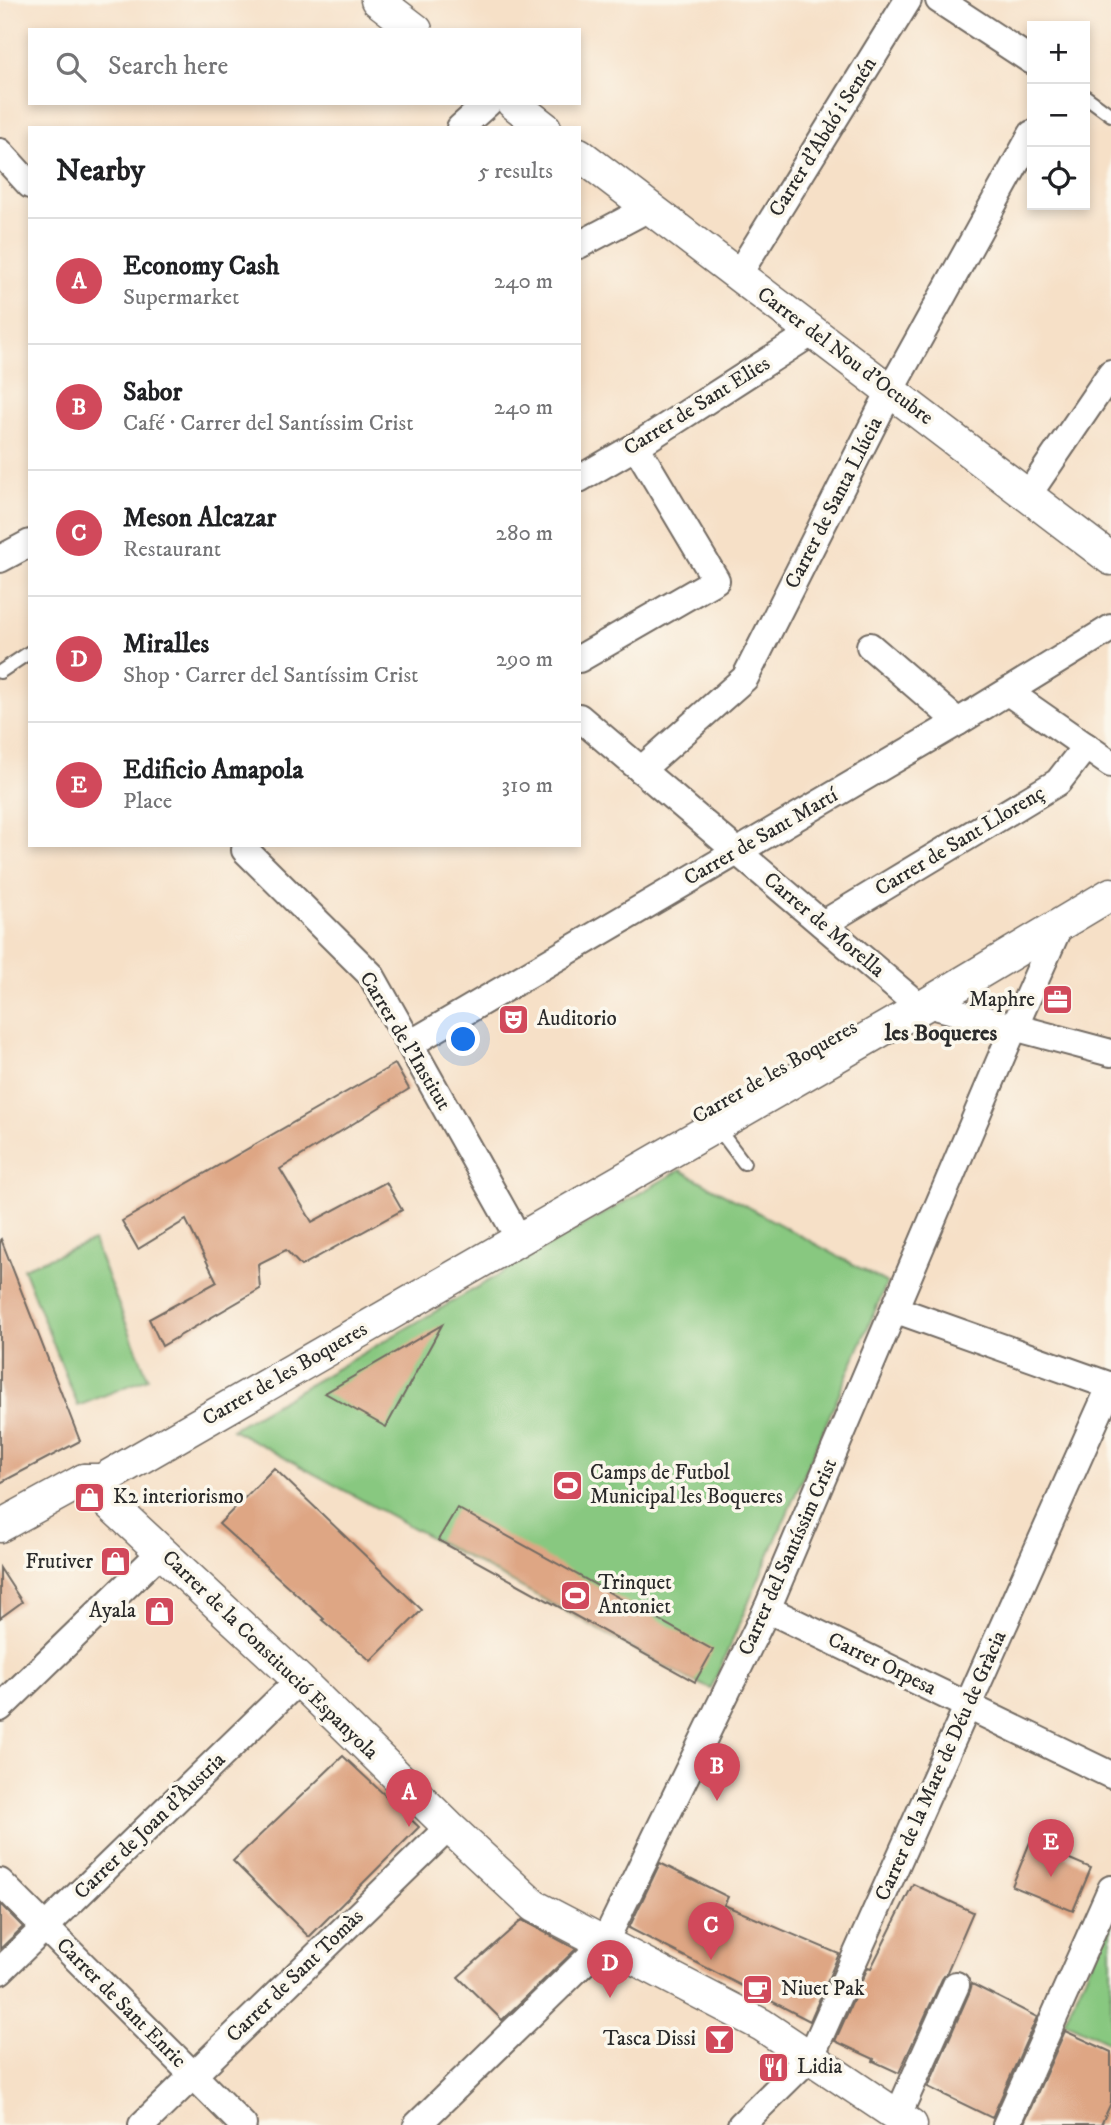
<!DOCTYPE html>
<meta charset="utf-8">
<style>
:root{--surface:#fff;--page:#f6f6f6;--text:#202124;--muted:#757577;--line:#e0e0e0;--accent:#d1495b}
body{margin:0;font-family:"IM FELL DW Pica",serif;background:var(--page);color:var(--text)}
.controls{position:absolute;right:21px;top:21px;display:grid;overflow:hidden;border-radius:0px;box-shadow:0 4px 10px #0003}
.controls button{width:63px;height:63px;display:grid;place-items:center;padding:0;border:0;border-bottom:2px solid var(--line);background:var(--surface);color:var(--text);font:35px sans-serif}
.you{position:absolute;left:464px;top:1040px;width:24px;height:24px;margin:-18px;border:5px solid #fff;border-radius:50%;background:#1a73e8;box-shadow:0 0 0 10px #1a73e833}
.badge{display:grid;place-items:center;width:46px;height:46px;border-radius:50%;background:var(--accent);color:#fff;font-size:23px;font-weight:700}
.pin{position:absolute;translate:-50% -58px;filter:drop-shadow(0 2px 4px #0008)}
.pin::after{content:'';position:absolute;top:37px;width:24px;height:21px;background:inherit;clip-path:polygon(0 0,100% 0,50% 100%)}
.list{margin:0;padding:0;list-style:none}
h2{display:flex;justify-content:space-between;align-items:center;height:91px;margin:0;padding:0 28px;font-size:30px}
h2 small{font-size:23px;font-weight:400;color:var(--muted)}
.list li{display:grid;grid-template-columns:46px 1fr auto;gap:21px;align-items:center;box-sizing:border-box;height:126px;padding:0 28px;border-top:2px solid var(--line)}
.list b{display:block;font-size:26px;white-space:nowrap}
.list p{margin:0;font-size:23px;white-space:nowrap;color:var(--muted)}
.list em{font-size:23px;font-style:normal;color:var(--muted)}
.icon{flex:none;width:38px;height:38px;fill:none;stroke:currentColor;stroke-width:2;stroke-linecap:round;stroke-linejoin:round}
.map{position:relative;flex:none;width:1111px;height:2125px;overflow:hidden}
.search{position:absolute;background:var(--surface);box-shadow:0 4px 10px #0003;left:28px;top:28px;width:553px;height:77px;display:flex;align-items:center;gap:18px;box-sizing:border-box;padding:0 24px;border-radius:0px;color:var(--muted);font-size:26px}
.panel{position:absolute;background:var(--surface);box-shadow:0 4px 10px #0003;left:28px;top:126px;width:553px;height:721px;border-radius:0px}
.map>svg:first-child{display:block}
.green{fill:#88c880;stroke:#5a7a56;stroke-width:2}
.building{fill:#dea684}
.lines{fill:none;stroke-linecap:round;stroke-linejoin:round}
.service-casing{stroke:#726a62;stroke-width:16}
.minor-casing{stroke:#726a62;stroke-width:30}
.tertiary-casing{stroke:#726a62;stroke-width:35}
.service{stroke:#fff;stroke-width:12}
.minor{stroke:#fff;stroke-width:26}
.tertiary{stroke:#fff;stroke-width:32}
.labels{text-anchor:middle;dominant-baseline:central;stroke-width:7;stroke-linejoin:round;paint-order:stroke}
.street-label{font-size:21px;fill:#2b2b2b;stroke:#fbf7ec}
.poi-label{font-size:21px;fill:#2b2b2b;stroke:#fbf7ec;text-anchor:start}
.neighbourhood-label{font-size:23px;font-weight:bold;fill:#2b2b2b;stroke:#fbf7ec}
</style>
<div class="map">
<svg width="1111" height="2125" viewBox="0 0 1111 2125">
<rect width="100%" height="100%" fill="#fbf7ec"/>
<filter id="ink" filterUnits="userSpaceOnUse"><feTurbulence type="fractalNoise" baseFrequency=".0143" numOctaves="2"/><feDisplacementMap in="SourceGraphic" scale="14" xChannelSelector="R" yChannelSelector="G"/><feConvolveMatrix kernelMatrix="1 2 1 2 8 2 1 2 1" color-interpolation-filters="sRGB"/></filter>
<filter id="wash" filterUnits="userSpaceOnUse"><feTurbulence type="fractalNoise" baseFrequency=".00686" numOctaves="4" result="noise"/><feDisplacementMap in="SourceGraphic" scale="28" xChannelSelector="R" yChannelSelector="G"/><feGaussianBlur stdDeviation="1.57" result="paint"/><feColorMatrix in="noise" values="0 0 0 0 0 0 0 0 0 0 0 0 0 0 0 0 0 1.4 0 .05"/><feComposite in="paint" operator="in"/></filter>
<g filter="url(#wash)">
<rect width="100%" height="100%" fill="#f6e0c7"/>
<g class="green">
<polygon points="680,1170 887,1283 711,1689 695,1682 232,1429"/>
<polygon points="93,1241 148,1378 78,1406 23,1268"/>
<polygon points="1111,1921 1111,2044 1064,2021"/>
</g>
<g id="blocks">
<g class="building">
<polygon points="395,1064 409,1089 280,1169 312,1222 386,1182 402,1210 301,1266 286,1250 258,1264 260,1289 162,1346 149,1319 217,1282 186,1220 138,1249 122,1221"/>
<polygon points="1,1239 80,1441 0,1483 0,1240"/>
<polygon points="442,1325 386,1427 325,1393"/>
<polygon points="274,1468 422,1610 371,1661 322,1620 324,1619 219,1524"/>
<polygon points="457,1508 713,1650 695,1682 438,1540"/>
<polygon points="0,1568 22,1602 0,1618"/>
<polygon points="343,1756 419,1827 309,1937 233,1861"/>
<polygon points="1030,1842 1091,1868 1073,1911 1012,1886"/>
<polygon points="660,1863 728,1897 724,1905 839,1954 810,2021 629,1928"/>
<polygon points="913,1884 973,1912 947,1972 942,1979 899,2073 873,2061 874,2059 835,2041 868,1967 871,1968"/>
<polygon points="0,1904 23,1927 0,1949"/>
<polygon points="522,1920 576,1949 502,2020 458,1977"/>
<polygon points="972,1984 1037,2017 992,2118 928,2087 970,1991"/>
<polygon points="1065,2031 1111,2052 1111,2103 1101,2125 1023,2125"/>
</g>
</g>
</g>
<g filter="url(#ink)">
<use href="#blocks" fill-opacity="0" stroke="#726a62" stroke-width="2"/>
<g class="lines">
<defs>
<g id="service">
<polyline points="1085,96 1111,115"/>
<polyline points="0,672 30,652"/>
<polyline points="716,1126 744,1163"/>
</g>
<g id="minor">
<polyline points="939,0 1032,61"/>
<polyline points="460,128 488,103"/>
<polyline points="0,152 30,185"/>
<polyline points="579,245 649,208"/>
<polyline points="738,275 908,0"/>
<polyline points="579,479 636,446 813,332"/>
<polyline points="1028,495 1111,373"/>
<polyline points="0,559 30,543"/>
<polyline points="870,646 958,722"/>
<polyline points="579,659 716,580 636,446"/>
<polyline points="1008,692 1111,764"/>
<polyline points="579,717 908,997"/>
<polyline points="641,770 745,678 890,391 1032,134"/>
<polyline points="245,850 371,975 510,1223"/>
<polyline points="823,924 1058,782 1086,746"/>
<polyline points="927,1004 1111,1053"/>
<polyline points="410,1044 958,722 1111,628"/>
<polyline points="894,1309 1111,1386"/>
<polyline points="767,1609 1111,1775"/>
<polyline points="0,1708 161,1552"/>
<polyline points="0,1882 243,2125"/>
<polyline points="0,1971 299,1680"/>
<polyline points="898,2115 956,1985"/>
<polyline points="142,2125 449,1827"/>
<polyline points="417,2125 604,1943 767,1609 1006,1046 1060,924"/>
<polyline points="741,2125 811,2056 1111,1385"/>
<polyline points="1006,2125 1111,1889"/>
</g>
<g id="tertiary">
<polyline points="377,0 416,30"/>
<polyline points="513,103 545,128"/>
<polyline points="579,154 1111,559"/>
<polyline points="84,1480 299,1680 449,1827 534,1906 762,2025 911,2125"/>
<polyline points="0,1526 84,1480 102,1480 927,1004 1111,894"/>
</g>
</defs>
<use href="#service" class="service-casing"/>
<use href="#minor" class="minor-casing"/>
<use href="#tertiary" class="tertiary-casing"/>
<use href="#service" class="service"/>
<use href="#minor" class="minor"/>
<use href="#tertiary" class="tertiary"/>
</g>
</g>
<defs>
<symbol id="office-square" viewBox="-11 -11 22 22"><rect x="-9" y="-9" width="18" height="18" rx="4" fill="#d1495b" stroke="#fbf7ec"/><path d="M-6-3h4V-5.5h4V-3h4V5H-6ZM-1-4.5V-3h2v-1.5ZM-6 0V1H6V0Z" fill="#fff"/></symbol>
<symbol id="theatre-square" viewBox="-11 -11 22 22"><rect x="-9" y="-9" width="18" height="18" rx="4" fill="#d1495b" stroke="#fbf7ec"/><path d="M-5-5.5Q0-4 5-5.5V0Q5 5 0 6Q-5 5-5 0ZM-3.3-2.5H-1v1.5H-3.3ZM1-2.5H3.3v1.5H1ZM-2.8 1Q0 5.5 2.8 1Z" fill="#fff"/></symbol>
<symbol id="stadium-square" viewBox="-11 -11 22 22"><rect x="-9" y="-9" width="18" height="18" rx="4" fill="#d1495b" stroke="#fbf7ec"/><path d="M0-5a6.5 5 0 1 0 0 10a6.5 5 0 1 0 0-10ZM-3.5-1.8h7v3.6h-7Z" fill="#fff"/></symbol>
<symbol id="shop-square" viewBox="-11 -11 22 22"><rect x="-9" y="-9" width="18" height="18" rx="4" fill="#d1495b" stroke="#fbf7ec"/><path d="M-5-2.5h2.3a2.7 3.5 0 0 1 5.4 0H5L5.5 6h-11ZM-1.5-2.5h3a1.5 2.3 0 0 0-3 0Z" fill="#fff"/></symbol>
<symbol id="cafe-square" viewBox="-11 -11 22 22"><rect x="-9" y="-9" width="18" height="18" rx="4" fill="#d1495b" stroke="#fbf7ec"/><path d="M-5.5-4.5H6V0H3Q3 3.5 0 3.5H-2.5Q-5.5 3.5-5.5 0ZM3-3.2v2h1.7v-2ZM-6 4.5H4V6H-6Z" fill="#fff"/></symbol>
<symbol id="bar-square" viewBox="-11 -11 22 22"><rect x="-9" y="-9" width="18" height="18" rx="4" fill="#d1495b" stroke="#fbf7ec"/><path d="M-6-5H6L.8 .8V4.5H3.5V6h-7V4.5H-.8V.8Z" fill="#fff"/></symbol>
<symbol id="restaurant-square" viewBox="-11 -11 22 22"><rect x="-9" y="-9" width="18" height="18" rx="4" fill="#d1495b" stroke="#fbf7ec"/><path d="M-5-6h1v4h1v-4h1v4h1v-4h1v5L-1.5 .5V6h-2V.5L-5-1ZM5-6V6H3V1.5H1.5Q1.5-4 5-6Z" fill="#fff"/></symbol>
</defs>
<g fill-rule="evenodd">
<use href="#office-square" x="1040" y="982" width="35" height="35"/>
<use href="#theatre-square" x="496" y="1002" width="35" height="35"/>
<use href="#stadium-square" x="550" y="1468" width="35" height="35"/>
<use href="#shop-square" x="72" y="1480" width="35" height="35"/>
<use href="#shop-square" x="98" y="1544" width="35" height="35"/>
<use href="#stadium-square" x="558" y="1578" width="35" height="35"/>
<use href="#shop-square" x="142" y="1594" width="35" height="35"/>
<use href="#cafe-square" x="740" y="1972" width="35" height="35"/>
<use href="#bar-square" x="702" y="2022" width="35" height="35"/>
<use href="#restaurant-square" x="756" y="2050" width="35" height="35"/>
</g>
<g class="labels">
<g class="street-label">
<text transform="translate(823 137) rotate(-58)">Carrer d'Abdó i Senén</text>
<text transform="translate(845 356) rotate(37)">Carrer del Nou d'Octubre</text>
<text transform="translate(697 406) rotate(-32)">Carrer de Sant Elies</text>
<text transform="translate(834 503) rotate(-63)">Carrer de Santa Llúcia</text>
<text transform="translate(761 837) rotate(-30)">Carrer de Sant Martí</text>
<text transform="translate(960 841) rotate(-31)">Carrer de Sant Llorenç</text>
<text transform="translate(824 925) rotate(40)">Carrer de Morella</text>
<text transform="translate(405 1041) rotate(59)">Carrer de l'Institut</text>
<text transform="translate(775 1072) rotate(-30)">Carrer de les Boqueres</text>
<text transform="translate(285 1374) rotate(-30)">Carrer de les Boqueres</text>
<text transform="translate(788 1557) rotate(-66)">Carrer del Santíssim Crist</text>
<text transform="translate(270 1655) rotate(44)">Carrer de la Constitució Espanyola</text>
<text transform="translate(882 1664) rotate(26)">Carrer Orpesa</text>
<text transform="translate(941 1766) rotate(-66)">Carrer de la Mare de Déu de Gràcia</text>
<text transform="translate(150 1826) rotate(-44)">Carrer de Joan d'Àustria</text>
<text transform="translate(295 1976) rotate(-44)">Carrer de Sant Tomàs</text>
<text transform="translate(121 2003) rotate(45)">Carrer de Sant Enric</text>
</g>
<g class="poi-label">
<text x="1035" y="1000" text-anchor="end">Maphre</text>
<text x="537" y="1019">Auditorio</text>
<text x="590" y="1473">Camps de Futbol<tspan x="590" dy="24">Municipal les Boqueres</tspan></text>
<text x="113" y="1497">K2 interiorismo</text>
<text x="93" y="1562" text-anchor="end">Frutiver</text>
<text x="598" y="1583">Trinquet<tspan x="598" dy="24">Antoniet</tspan></text>
<text x="136" y="1611" text-anchor="end">Ayala</text>
<text x="781" y="1989">Niuet Pak</text>
<text x="696" y="2039" text-anchor="end">Tasca Dissi</text>
<text x="797" y="2067">Lidia</text>
</g>
<g class="neighbourhood-label">
<text x="941" y="1033">les Boqueres</text>
</g>
</g>
</svg>
<div class="controls">
<button>+</button>
<button>−</button>
<button><svg class="icon" aria-label="locate" viewBox="0 0 24 24"><circle cx="12" cy="12" r="6"/><path d="M12 2v4M12 18v4M2 12h4M18 12h4"/></svg></button>
</div>
<div class="you"></div>
<div class="pin badge" style="left:409px;top:1827px">A</div>
<div class="pin badge" style="left:717px;top:1801px">B</div>
<div class="pin badge" style="left:711px;top:1960px">C</div>
<div class="pin badge" style="left:610px;top:1998px">D</div>
<div class="pin badge" style="left:1051px;top:1877px">E</div>
<div class="search"><svg class="icon" aria-label="search" viewBox="0 0 24 24"><circle cx="10" cy="10" r="6"/><path d="M15 15l6 6"/></svg>Search here</div>
<section class="panel">
<h2>Nearby<small>5 results</small></h2>
<ul class="list">
<li><span class="badge">A</span><div><b>Economy Cash</b><p>Supermarket</p></div><em>240 m</em></li>
<li><span class="badge">B</span><div><b>Sabor</b><p>Café · Carrer del Santíssim Crist</p></div><em>240 m</em></li>
<li><span class="badge">C</span><div><b>Meson Alcazar</b><p>Restaurant</p></div><em>280 m</em></li>
<li><span class="badge">D</span><div><b>Miralles</b><p>Shop · Carrer del Santíssim Crist</p></div><em>290 m</em></li>
<li><span class="badge">E</span><div><b>Edificio Amapola</b><p>Place</p></div><em>310 m</em></li>
</ul>
</section>
</div>
